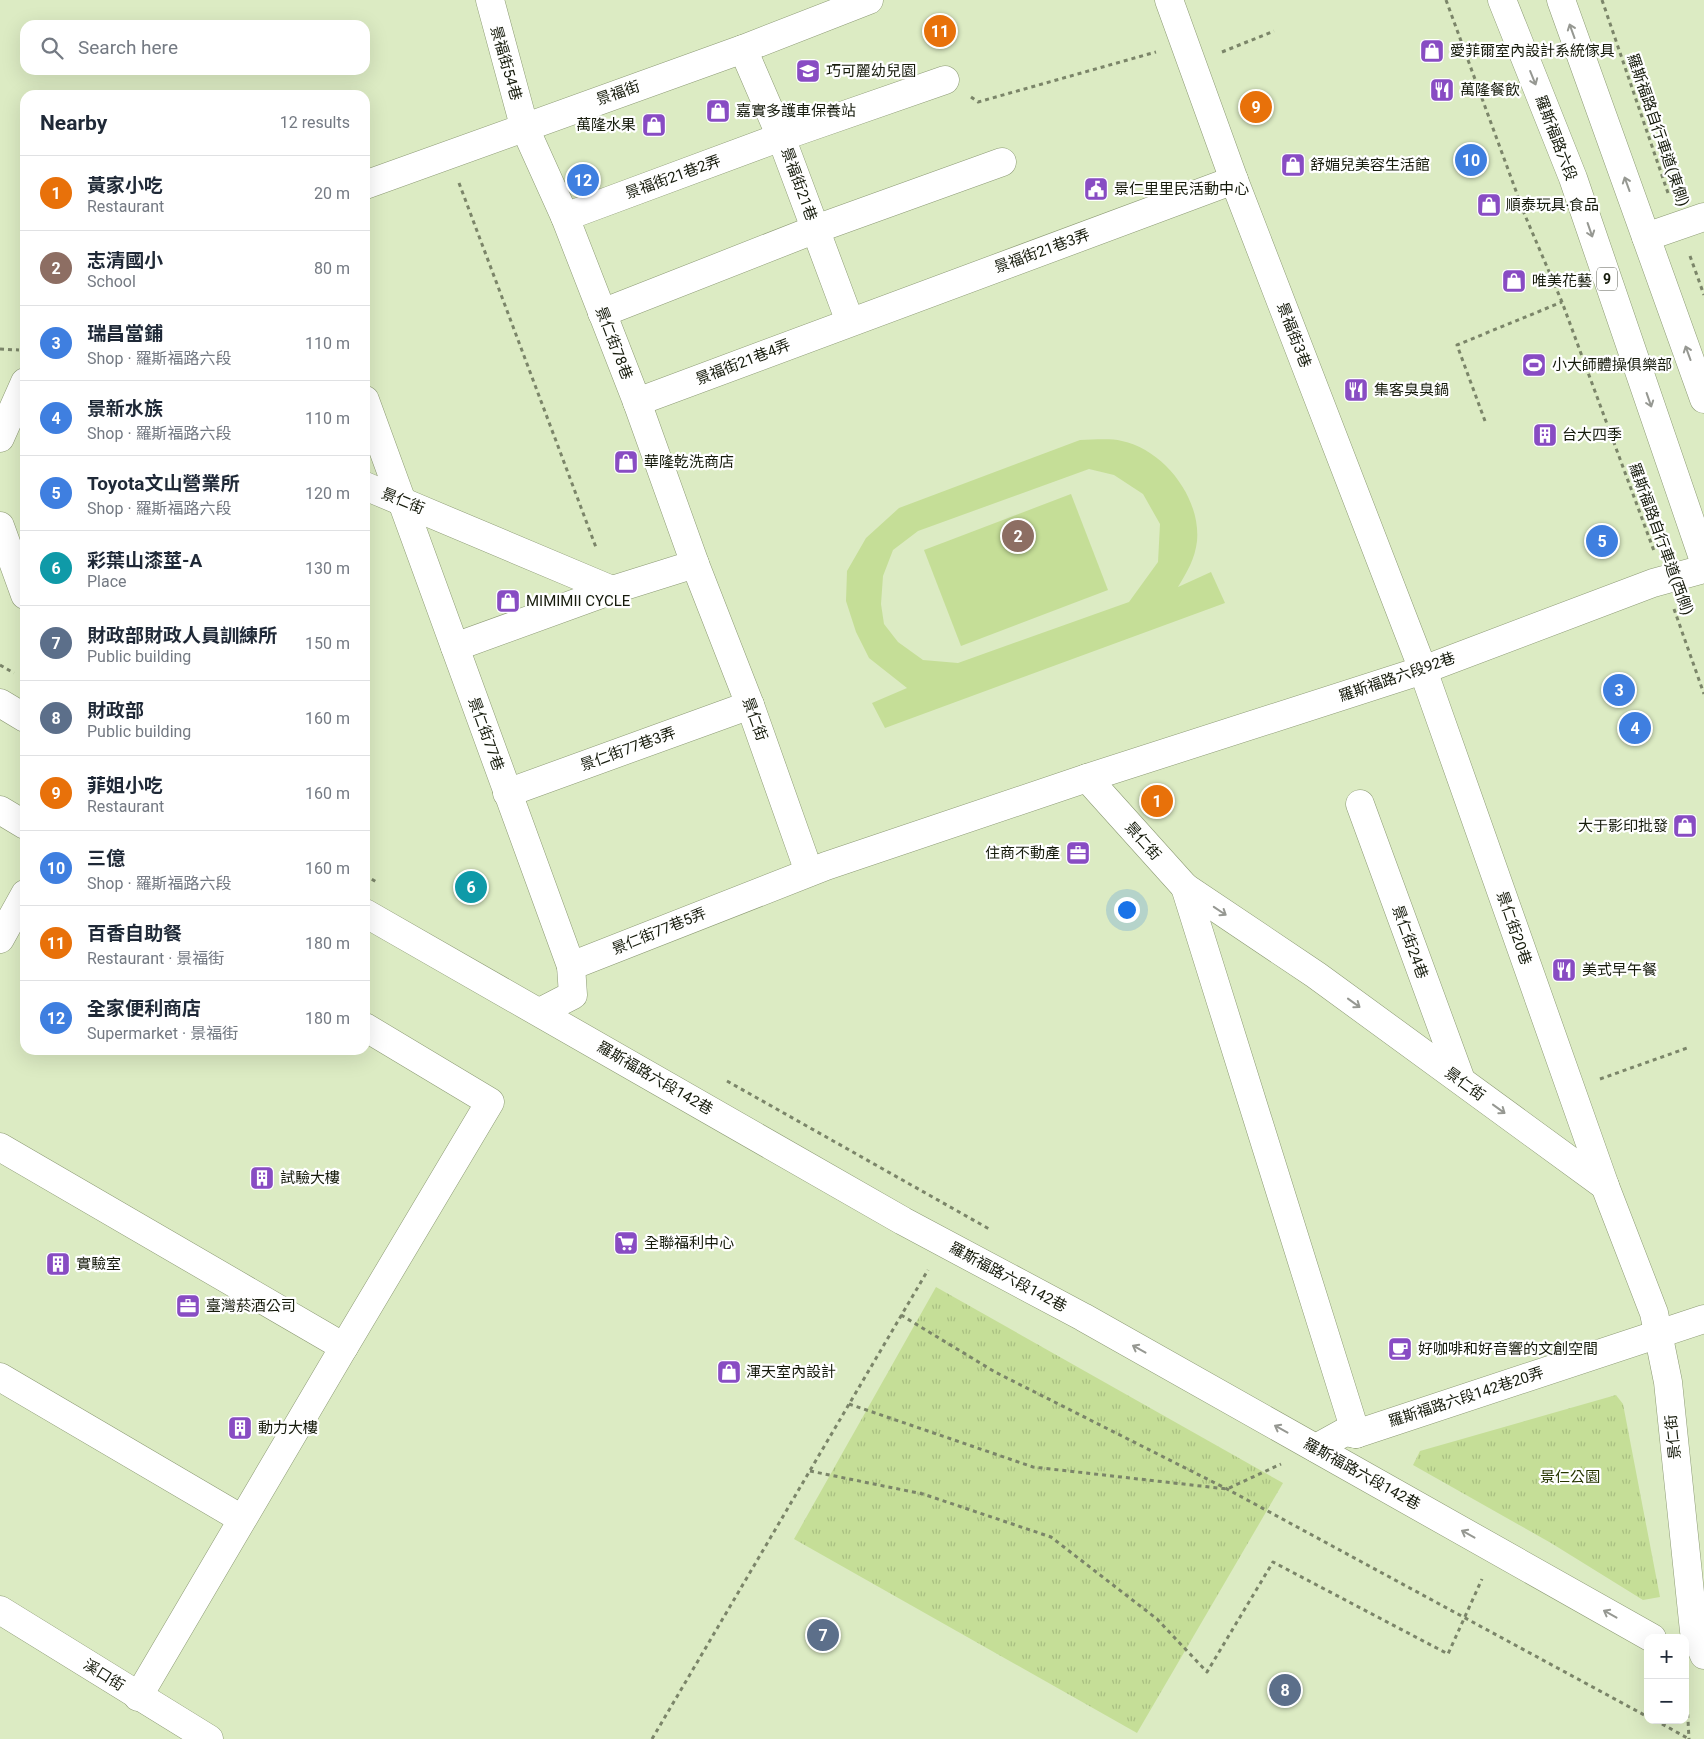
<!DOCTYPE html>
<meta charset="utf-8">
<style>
:root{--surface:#fff;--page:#f2f2f3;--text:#1f2937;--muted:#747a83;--line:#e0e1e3;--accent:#884cc3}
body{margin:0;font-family:Roboto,"Noto Sans TC",sans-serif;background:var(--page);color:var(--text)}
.controls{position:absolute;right:15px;bottom:15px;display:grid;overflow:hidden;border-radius:10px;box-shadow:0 5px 20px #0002}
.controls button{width:45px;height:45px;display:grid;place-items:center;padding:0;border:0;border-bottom:1px solid var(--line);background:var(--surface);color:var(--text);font:25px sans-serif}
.you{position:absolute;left:1126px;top:909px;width:18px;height:18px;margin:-12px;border:4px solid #fff;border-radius:50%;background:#1a73e8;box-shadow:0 0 0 8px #1a73e833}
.badge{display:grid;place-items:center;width:32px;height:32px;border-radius:50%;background:var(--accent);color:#fff;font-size:16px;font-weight:700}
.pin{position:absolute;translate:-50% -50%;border:2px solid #fff;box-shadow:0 1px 5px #0006}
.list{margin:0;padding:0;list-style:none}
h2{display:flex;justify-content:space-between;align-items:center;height:65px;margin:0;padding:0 20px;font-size:21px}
h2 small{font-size:16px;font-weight:400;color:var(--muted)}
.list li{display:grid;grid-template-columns:32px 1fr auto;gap:15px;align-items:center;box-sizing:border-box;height:75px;padding:0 20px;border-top:1px solid var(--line)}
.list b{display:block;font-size:19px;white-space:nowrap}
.list p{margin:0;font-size:16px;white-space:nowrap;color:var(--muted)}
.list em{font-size:16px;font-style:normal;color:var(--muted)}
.icon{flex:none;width:28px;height:28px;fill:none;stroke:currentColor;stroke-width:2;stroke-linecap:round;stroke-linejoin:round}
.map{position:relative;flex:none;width:1704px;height:1739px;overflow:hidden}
.search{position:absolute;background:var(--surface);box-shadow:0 5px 20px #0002;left:20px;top:20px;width:350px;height:55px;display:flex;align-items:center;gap:12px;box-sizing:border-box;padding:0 18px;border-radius:15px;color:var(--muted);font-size:19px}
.panel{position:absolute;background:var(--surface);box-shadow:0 5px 20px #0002;left:20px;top:90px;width:350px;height:965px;border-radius:15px}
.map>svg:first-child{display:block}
.park{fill:url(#park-tufts)}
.pitch{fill:#c5de97;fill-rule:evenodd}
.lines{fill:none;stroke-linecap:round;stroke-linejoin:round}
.minor-casing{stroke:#8c9a74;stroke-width:29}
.major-casing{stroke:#8c9a74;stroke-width:29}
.path{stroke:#7b8569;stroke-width:3;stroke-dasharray:4 4;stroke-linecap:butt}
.minor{stroke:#fff;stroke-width:28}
.major{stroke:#fff;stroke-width:28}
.oneway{stroke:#969892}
.labels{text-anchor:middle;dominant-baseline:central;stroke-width:4.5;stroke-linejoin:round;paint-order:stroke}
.shield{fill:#fff;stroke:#5c5f55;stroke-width:1}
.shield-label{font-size:14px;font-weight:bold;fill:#161b0c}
.poi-label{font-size:15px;fill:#161b0c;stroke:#fff;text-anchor:start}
.street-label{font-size:15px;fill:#161b0c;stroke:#fff}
.park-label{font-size:15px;fill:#273600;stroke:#fff}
</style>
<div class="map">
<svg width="1704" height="1739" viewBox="0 0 1704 1739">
<defs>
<pattern id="park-tufts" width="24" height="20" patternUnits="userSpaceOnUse" patternTransform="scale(1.25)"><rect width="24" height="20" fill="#c5de97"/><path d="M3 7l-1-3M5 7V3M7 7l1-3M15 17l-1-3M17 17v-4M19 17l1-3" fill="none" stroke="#a8be81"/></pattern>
</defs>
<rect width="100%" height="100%" fill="#dcebc3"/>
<g class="park">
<polygon points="936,1287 1283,1483 1137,1733 794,1539"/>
<polygon points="1616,1395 1623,1404 1660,1597 1643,1600 1551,1543 1413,1465 1420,1451"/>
</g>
<g class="pitch">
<path d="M1080,440C1093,440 1109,438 1122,441C1164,450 1201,498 1197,541C1195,559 1187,572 1178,587L1211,572L1225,603L885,728L872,703L907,688L869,658L856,632L846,601L847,571L866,538L899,508ZM1089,469L1114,475L1143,494L1160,524L1158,562L1129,602L958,663L923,660L898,642L884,624L881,604L883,576L893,550L918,531Z"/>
<polygon points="1071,494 1108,590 961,646 924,550"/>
</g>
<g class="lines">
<defs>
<g id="minor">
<polyline points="490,0 524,126 565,217 637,402 695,564 750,705 809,872"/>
<polyline points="1169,0 1234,180 1423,670 1605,1186 1654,1313 1668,1382 1694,1631 1704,1655"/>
<polyline points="743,49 781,137 850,322"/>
<polyline points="365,185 743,49 869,0"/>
<polyline points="565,217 781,137 945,80"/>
<polyline points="1646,237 1704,217"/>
<polyline points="602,313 816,229 1002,162"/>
<polyline points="365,400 571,966"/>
<polyline points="637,402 1234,180"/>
<polyline points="0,438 25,382"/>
<polyline points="365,486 612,590"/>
<polyline points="0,526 25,595"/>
<polyline points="455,647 612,590 695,564"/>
<polyline points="0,703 25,718"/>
<polyline points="1087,778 1185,887 1316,975 1605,1186"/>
<polyline points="507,793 750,705"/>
<polyline points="1360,804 1461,1080"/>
<polyline points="0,810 25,825"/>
<polyline points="1185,887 1356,1434"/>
<polyline points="365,913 903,1221 1083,1317 1652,1638"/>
<polyline points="0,939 25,894"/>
<polyline points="540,1012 573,995 571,966 826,866 1087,778 1423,670 1653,583 1704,569"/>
<polyline points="0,1147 344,1347 490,1102 365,1027"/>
<polyline points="0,1377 242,1519"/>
<polyline points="1316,1448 1345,1432 1356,1434 1704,1319"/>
<polyline points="0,1610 209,1739"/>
<polyline points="138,1697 344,1347"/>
</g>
<g id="major">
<polyline points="1502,0 1573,178 1704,561"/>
<polyline points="1561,0 1704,399"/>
</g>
</defs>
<use href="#minor" class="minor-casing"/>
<use href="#major" class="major-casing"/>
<g class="path">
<polyline points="1446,0 1524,213 1562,302 1654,551"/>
<polyline points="1602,0 1669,196"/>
<polyline points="1222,52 1274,31"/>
<polyline points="971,97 978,102 1156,52"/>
<polyline points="459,183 597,550"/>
<polyline points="1690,256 1704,295"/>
<polyline points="0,349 19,350"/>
<polyline points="1485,421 1457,345 1562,302"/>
<polyline points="1674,609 1704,694"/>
<polyline points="0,665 14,673"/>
<polyline points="365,875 378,883"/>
<polyline points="1600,1079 1690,1047"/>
<polyline points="727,1081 991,1230"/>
<polyline points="901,1315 995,1372 1227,1489 1648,1717"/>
<polyline points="849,1404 1033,1467 1227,1489 1281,1464"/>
<polyline points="810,1471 923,1494 1051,1537 1157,1619 1207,1672 1273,1562 1448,1654 1482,1579"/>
<polyline points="1686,1682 1689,1739"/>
<polyline points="1655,1720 1689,1739"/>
<polyline points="652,1739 928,1270"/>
</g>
<use href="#minor" class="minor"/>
<use href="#major" class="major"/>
</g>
<defs><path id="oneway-shaft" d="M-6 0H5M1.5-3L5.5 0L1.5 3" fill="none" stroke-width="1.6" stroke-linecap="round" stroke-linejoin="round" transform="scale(1.25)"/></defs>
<g class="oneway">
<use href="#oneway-shaft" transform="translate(1572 31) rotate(-110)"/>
<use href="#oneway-shaft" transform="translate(1533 78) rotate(68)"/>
<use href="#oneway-shaft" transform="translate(1627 184) rotate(-110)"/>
<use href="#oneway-shaft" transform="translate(1590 230) rotate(71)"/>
<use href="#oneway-shaft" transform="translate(1688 353) rotate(-110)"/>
<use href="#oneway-shaft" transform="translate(1649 400) rotate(71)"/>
<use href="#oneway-shaft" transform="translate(1220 911) rotate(34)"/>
<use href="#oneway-shaft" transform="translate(1354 1003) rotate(36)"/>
<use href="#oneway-shaft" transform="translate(1499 1109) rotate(36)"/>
<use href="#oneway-shaft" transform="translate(1139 1349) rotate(-151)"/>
<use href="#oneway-shaft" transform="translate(1281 1429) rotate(-151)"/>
<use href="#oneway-shaft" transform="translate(1468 1534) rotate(-151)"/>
<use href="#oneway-shaft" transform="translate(1610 1614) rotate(-151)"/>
</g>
<defs>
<symbol id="shop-square" viewBox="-11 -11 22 22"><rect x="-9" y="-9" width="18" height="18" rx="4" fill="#884cc3" stroke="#fff"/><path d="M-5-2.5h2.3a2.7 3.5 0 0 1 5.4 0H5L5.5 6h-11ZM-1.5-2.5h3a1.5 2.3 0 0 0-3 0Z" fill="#fff"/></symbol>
<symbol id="school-square" viewBox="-11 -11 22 22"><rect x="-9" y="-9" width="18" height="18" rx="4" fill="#884cc3" stroke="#fff"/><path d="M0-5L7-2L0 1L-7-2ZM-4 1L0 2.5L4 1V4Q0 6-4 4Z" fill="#fff"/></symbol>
<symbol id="restaurant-square" viewBox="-11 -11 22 22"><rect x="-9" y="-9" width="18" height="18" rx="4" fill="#884cc3" stroke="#fff"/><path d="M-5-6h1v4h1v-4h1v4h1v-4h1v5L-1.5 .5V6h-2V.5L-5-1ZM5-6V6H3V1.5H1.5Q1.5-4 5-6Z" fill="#fff"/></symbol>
<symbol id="civic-square" viewBox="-11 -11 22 22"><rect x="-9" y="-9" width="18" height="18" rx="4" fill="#884cc3" stroke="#fff"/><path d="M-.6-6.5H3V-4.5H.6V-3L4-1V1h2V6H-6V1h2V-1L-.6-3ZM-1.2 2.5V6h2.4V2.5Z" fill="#fff"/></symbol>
<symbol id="stadium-square" viewBox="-11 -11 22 22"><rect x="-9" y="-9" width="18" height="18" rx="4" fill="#884cc3" stroke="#fff"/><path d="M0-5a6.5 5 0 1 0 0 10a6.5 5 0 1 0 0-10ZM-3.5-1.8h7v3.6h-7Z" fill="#fff"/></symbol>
<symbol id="building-square" viewBox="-11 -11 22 22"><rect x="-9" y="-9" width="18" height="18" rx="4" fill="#884cc3" stroke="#fff"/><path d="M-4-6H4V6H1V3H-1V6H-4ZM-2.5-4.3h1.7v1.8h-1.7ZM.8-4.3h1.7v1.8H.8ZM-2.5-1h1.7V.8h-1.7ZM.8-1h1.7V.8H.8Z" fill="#fff"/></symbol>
<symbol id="office-square" viewBox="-11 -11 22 22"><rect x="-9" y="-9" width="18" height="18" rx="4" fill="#884cc3" stroke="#fff"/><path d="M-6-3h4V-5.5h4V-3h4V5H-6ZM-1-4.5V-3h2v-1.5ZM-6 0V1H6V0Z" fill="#fff"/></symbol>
<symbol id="supermarket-square" viewBox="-11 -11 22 22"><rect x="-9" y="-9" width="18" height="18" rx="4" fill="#884cc3" stroke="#fff"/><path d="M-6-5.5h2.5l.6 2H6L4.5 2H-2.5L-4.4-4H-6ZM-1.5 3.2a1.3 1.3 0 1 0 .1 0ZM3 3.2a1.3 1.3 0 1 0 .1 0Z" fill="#fff"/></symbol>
<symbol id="cafe-square" viewBox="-11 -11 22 22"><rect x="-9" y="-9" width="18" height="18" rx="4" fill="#884cc3" stroke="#fff"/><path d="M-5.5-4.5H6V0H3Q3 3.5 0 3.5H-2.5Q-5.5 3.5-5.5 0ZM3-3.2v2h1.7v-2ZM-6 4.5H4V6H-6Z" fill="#fff"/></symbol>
</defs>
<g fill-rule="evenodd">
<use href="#shop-square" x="1418" y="37" width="28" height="28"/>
<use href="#school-square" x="794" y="57" width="28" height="28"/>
<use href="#restaurant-square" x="1428" y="76" width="28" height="28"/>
<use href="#shop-square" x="704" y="97" width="28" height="28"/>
<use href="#shop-square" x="640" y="111" width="28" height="28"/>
<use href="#shop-square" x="1279" y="151" width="28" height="28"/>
<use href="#civic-square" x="1082" y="175" width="28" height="28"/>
<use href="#shop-square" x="1475" y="191" width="28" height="28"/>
<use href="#shop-square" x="1500" y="267" width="28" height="28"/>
<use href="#stadium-square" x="1520" y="351" width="28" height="28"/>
<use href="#restaurant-square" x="1342" y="376" width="28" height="28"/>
<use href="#building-square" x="1531" y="421" width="28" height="28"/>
<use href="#shop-square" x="612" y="448" width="28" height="28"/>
<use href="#shop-square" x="494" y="587" width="28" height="28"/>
<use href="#shop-square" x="1671" y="812" width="28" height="28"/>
<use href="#office-square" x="1064" y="839" width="28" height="28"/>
<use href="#restaurant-square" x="1550" y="956" width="28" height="28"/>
<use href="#building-square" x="248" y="1164" width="28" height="28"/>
<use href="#supermarket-square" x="612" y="1229" width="28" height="28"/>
<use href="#building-square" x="44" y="1250" width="28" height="28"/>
<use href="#office-square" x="174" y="1292" width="28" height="28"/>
<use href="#cafe-square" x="1386" y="1335" width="28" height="28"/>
<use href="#shop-square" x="715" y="1358" width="28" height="28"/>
<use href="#building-square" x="226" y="1414" width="28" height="28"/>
</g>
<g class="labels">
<rect class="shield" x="1597" y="267.5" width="20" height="23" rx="4"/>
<g class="shield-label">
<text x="1607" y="279">9</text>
</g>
<g class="poi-label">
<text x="1450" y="51">愛菲爾室內設計系統傢具</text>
<text x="826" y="71">巧可麗幼兒園</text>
<text x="1460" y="90">萬隆餐飲</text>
<text x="736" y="111">嘉實多護車保養站</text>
<text x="636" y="125" text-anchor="end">萬隆水果</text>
<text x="1310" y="165">舒媚兒美容生活館</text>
<text x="1114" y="189">景仁里里民活動中心</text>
<text x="1506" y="205">順泰玩具‧食品</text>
<text x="1532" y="281">唯美花藝</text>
<text x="1552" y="365">小大師體操俱樂部</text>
<text x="1374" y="390">集客臭臭鍋</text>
<text x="1562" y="435">台大四季</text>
<text x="644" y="462">華隆乾洗商店</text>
<text x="526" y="601">MIMIMII CYCLE</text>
<text x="1668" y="826" text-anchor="end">大于影印批發</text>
<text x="1060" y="853" text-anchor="end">住商不動產</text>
<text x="1582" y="970">美式早午餐</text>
<text x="280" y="1178">試驗大樓</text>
<text x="644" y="1243">全聯福利中心</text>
<text x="76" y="1264">實驗室</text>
<text x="206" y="1306">臺灣菸酒公司</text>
<text x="1418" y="1349">好咖啡和好音響的文創空間</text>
<text x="746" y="1372">渾天室內設計</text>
<text x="258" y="1428">動力大樓</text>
</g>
<g class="street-label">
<text transform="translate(506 63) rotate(74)">景福街54巷</text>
<text transform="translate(618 93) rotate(-19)">景福街</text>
<text transform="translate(1658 130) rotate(71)">羅斯福路自行車道(東側)</text>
<text transform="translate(1556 138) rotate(69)">羅斯福路六段</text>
<text transform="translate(673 177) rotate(-20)">景福街21巷2弄</text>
<text transform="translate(799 184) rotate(70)">景福街21巷</text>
<text transform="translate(1042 251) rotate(-20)">景福街21巷3弄</text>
<text transform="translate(1294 335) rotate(69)">景福街3巷</text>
<text transform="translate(614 343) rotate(69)">景仁街78巷</text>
<text transform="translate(743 362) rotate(-21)">景福街21巷4弄</text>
<text transform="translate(403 501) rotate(22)">景仁街</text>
<text transform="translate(1661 539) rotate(70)">羅斯福路自行車道(西側)</text>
<text transform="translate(1397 677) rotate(-19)">羅斯福路六段92巷</text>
<text transform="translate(755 719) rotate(70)">景仁街</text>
<text transform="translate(486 734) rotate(70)">景仁街77巷</text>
<text transform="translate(628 749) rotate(-20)">景仁街77巷3弄</text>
<text transform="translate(1143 841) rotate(48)">景仁街</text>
<text transform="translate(1514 928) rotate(71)">景仁街20巷</text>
<text transform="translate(659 931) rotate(-22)">景仁街77巷5弄</text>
<text transform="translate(1410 942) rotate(70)">景仁街24巷</text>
<text transform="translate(655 1078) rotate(30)">羅斯福路六段142巷</text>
<text transform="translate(1465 1084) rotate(36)">景仁街</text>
<text transform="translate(1008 1277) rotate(28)">羅斯福路六段142巷</text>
<text transform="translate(1466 1397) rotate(-18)">羅斯福路六段142巷20弄</text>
<text transform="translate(1673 1437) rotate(-96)">景仁街</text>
<text transform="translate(1362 1474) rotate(29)">羅斯福路六段142巷</text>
<text transform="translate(104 1675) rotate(32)">溪口街</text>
</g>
<g class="park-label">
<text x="1570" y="1477">景仁公園</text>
</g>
</g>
</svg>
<div class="controls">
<button>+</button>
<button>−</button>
</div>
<div class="you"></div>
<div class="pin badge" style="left:1157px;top:801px;background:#e8710a">1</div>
<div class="pin badge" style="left:1018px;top:536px;background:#8d6e63">2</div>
<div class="pin badge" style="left:1619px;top:690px;background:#3f7fe0">3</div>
<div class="pin badge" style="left:1635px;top:728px;background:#3f7fe0">4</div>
<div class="pin badge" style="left:1602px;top:541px;background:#3f7fe0">5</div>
<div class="pin badge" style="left:471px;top:887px;background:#0f9aa8">6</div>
<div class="pin badge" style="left:823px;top:1635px;background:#5c6f8a">7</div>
<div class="pin badge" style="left:1285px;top:1690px;background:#5c6f8a">8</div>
<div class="pin badge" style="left:1256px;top:107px;background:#e8710a">9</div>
<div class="pin badge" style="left:1471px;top:160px;background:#3f7fe0">10</div>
<div class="pin badge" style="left:940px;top:31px;background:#e8710a">11</div>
<div class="pin badge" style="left:583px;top:180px;background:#3f7fe0">12</div>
<div class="search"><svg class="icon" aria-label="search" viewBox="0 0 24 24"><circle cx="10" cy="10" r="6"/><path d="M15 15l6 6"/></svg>Search here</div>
<section class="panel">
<h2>Nearby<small>12 results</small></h2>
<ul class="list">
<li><span class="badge" style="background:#e8710a">1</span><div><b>黃家小吃</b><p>Restaurant</p></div><em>20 m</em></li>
<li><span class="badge" style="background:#8d6e63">2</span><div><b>志清國小</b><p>School</p></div><em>80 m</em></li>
<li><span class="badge" style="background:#3f7fe0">3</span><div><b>瑞昌當鋪</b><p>Shop · 羅斯福路六段</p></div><em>110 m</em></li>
<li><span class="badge" style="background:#3f7fe0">4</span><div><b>景新水族</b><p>Shop · 羅斯福路六段</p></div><em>110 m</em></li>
<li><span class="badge" style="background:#3f7fe0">5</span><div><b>Toyota文山營業所</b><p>Shop · 羅斯福路六段</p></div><em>120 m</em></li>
<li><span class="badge" style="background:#0f9aa8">6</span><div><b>彩葉山漆莖-A</b><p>Place</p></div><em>130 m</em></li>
<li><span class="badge" style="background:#5c6f8a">7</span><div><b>財政部財政人員訓練所</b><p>Public building</p></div><em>150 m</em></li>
<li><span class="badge" style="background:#5c6f8a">8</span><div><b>財政部</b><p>Public building</p></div><em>160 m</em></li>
<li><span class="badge" style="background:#e8710a">9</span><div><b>菲姐小吃</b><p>Restaurant</p></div><em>160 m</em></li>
<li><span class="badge" style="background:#3f7fe0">10</span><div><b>三億</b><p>Shop · 羅斯福路六段</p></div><em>160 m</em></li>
<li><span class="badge" style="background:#e8710a">11</span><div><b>百香自助餐</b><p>Restaurant · 景福街</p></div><em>180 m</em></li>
<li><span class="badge" style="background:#3f7fe0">12</span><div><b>全家便利商店</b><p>Supermarket · 景福街</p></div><em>180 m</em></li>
</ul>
</section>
</div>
